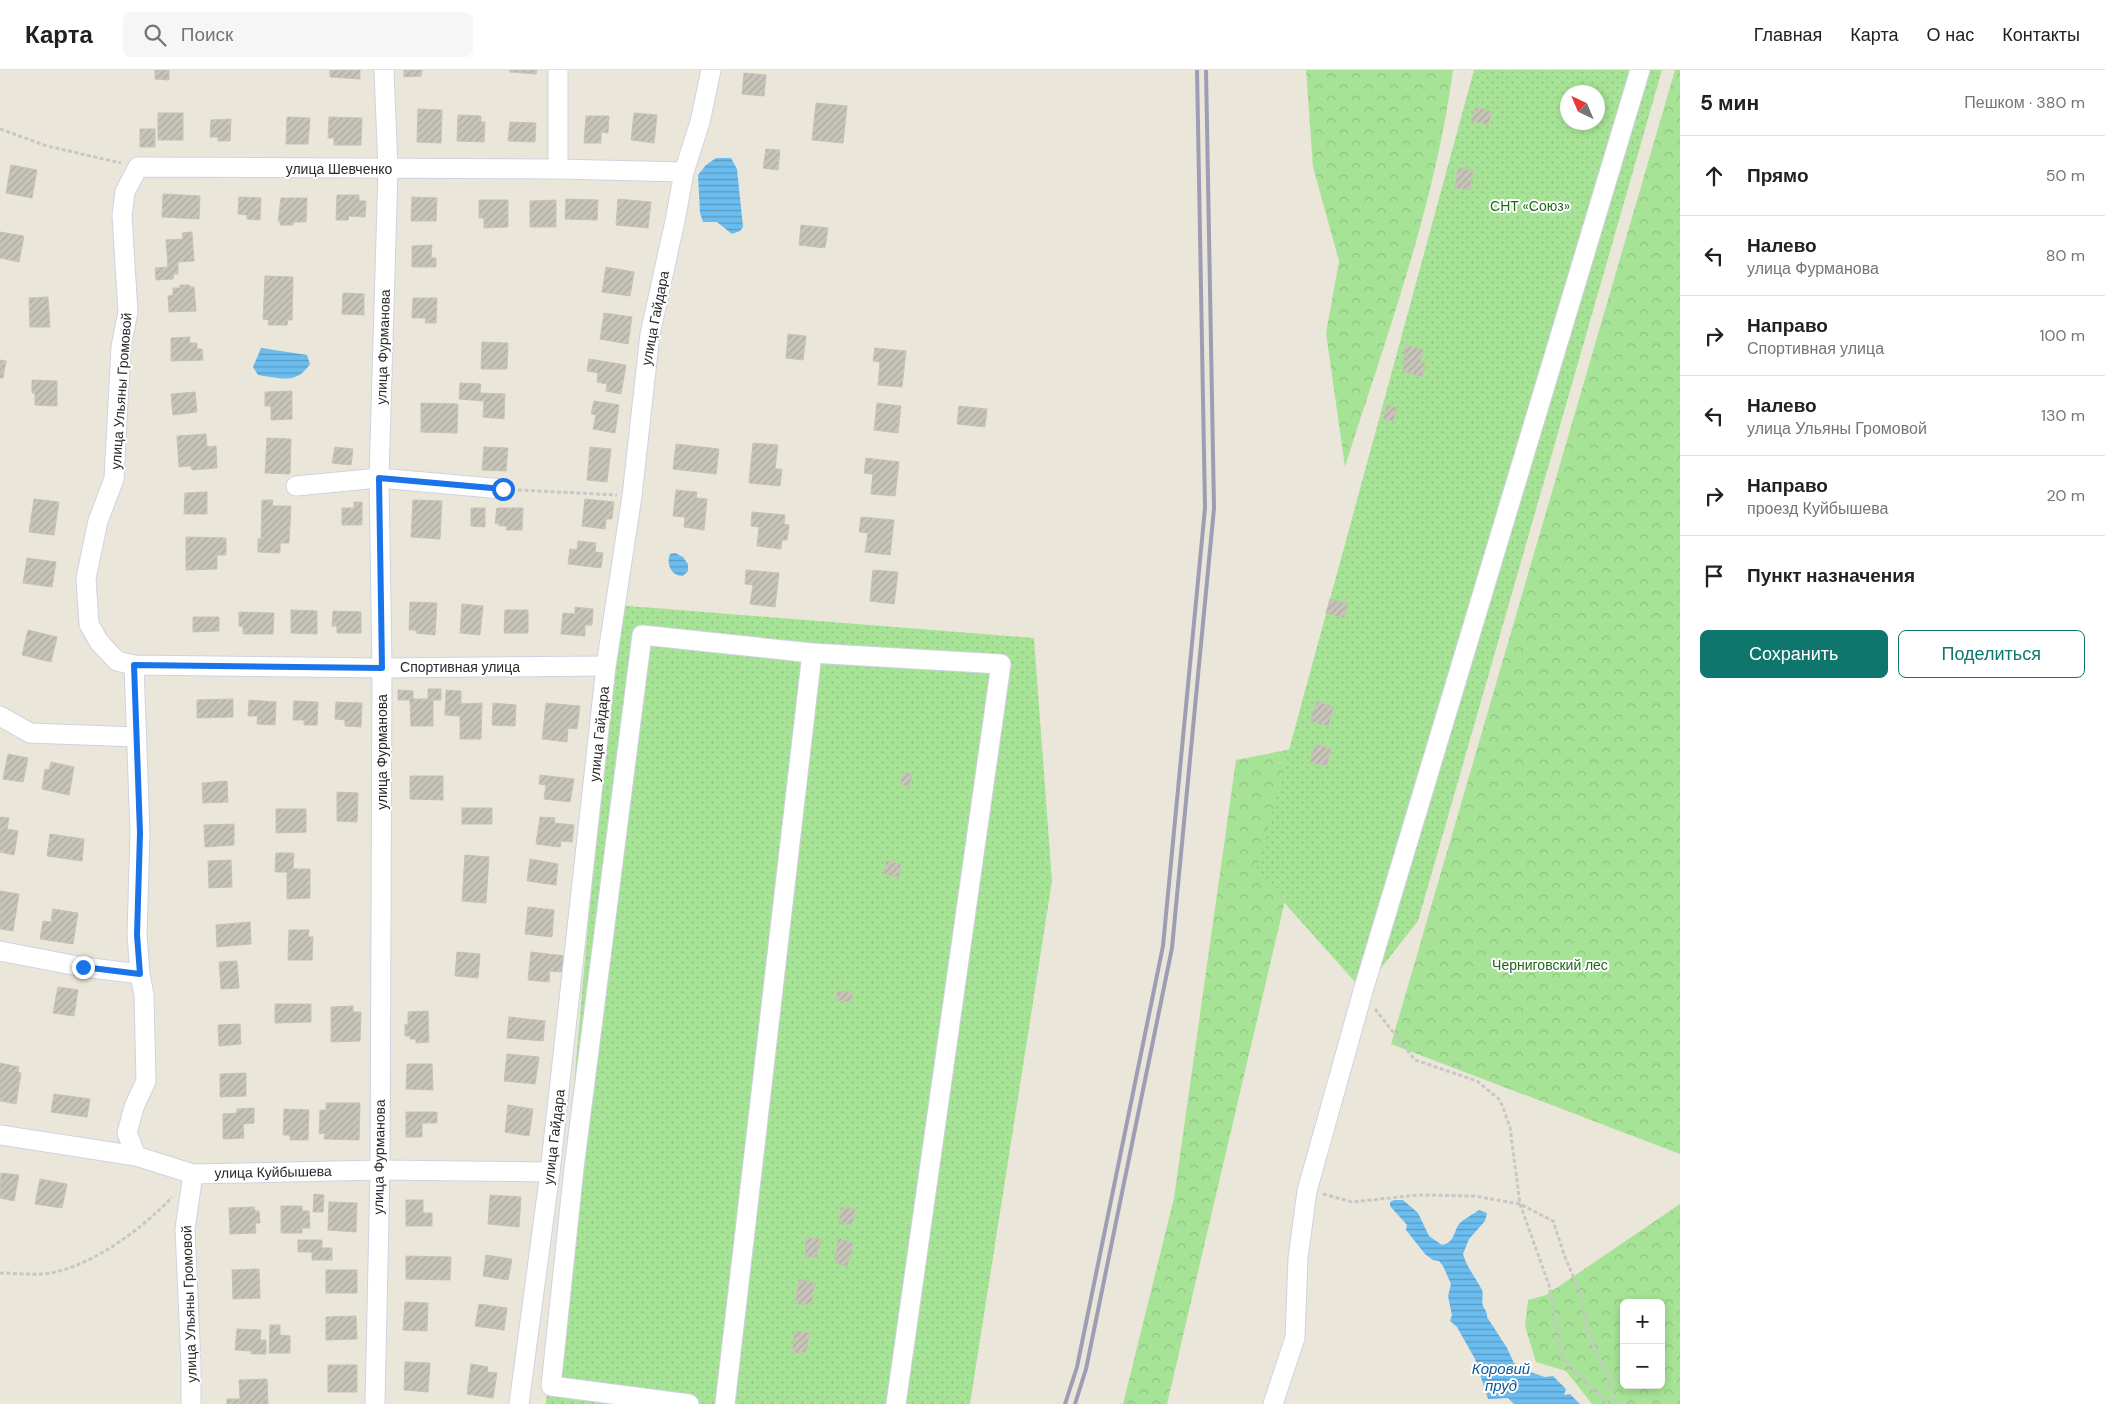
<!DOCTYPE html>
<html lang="ru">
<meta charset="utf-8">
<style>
:root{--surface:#fff;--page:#f6f6f6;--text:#202124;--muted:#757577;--line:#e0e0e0;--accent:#0f766e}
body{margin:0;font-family:"DM Sans",sans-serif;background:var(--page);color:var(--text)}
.controls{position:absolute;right:15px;bottom:15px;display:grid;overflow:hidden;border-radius:8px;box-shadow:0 2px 8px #0003}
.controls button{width:45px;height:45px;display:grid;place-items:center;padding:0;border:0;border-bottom:1px solid var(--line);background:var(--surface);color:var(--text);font:25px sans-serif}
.compass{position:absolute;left:1560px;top:15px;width:45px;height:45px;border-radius:50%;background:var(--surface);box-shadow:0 2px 8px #0003;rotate:316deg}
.stop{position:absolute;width:15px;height:15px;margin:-11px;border:4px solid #1a73e8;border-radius:50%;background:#fff}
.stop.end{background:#1a73e8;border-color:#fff;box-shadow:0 1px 5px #0008}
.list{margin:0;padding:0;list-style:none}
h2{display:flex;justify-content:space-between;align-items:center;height:65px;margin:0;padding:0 20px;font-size:21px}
h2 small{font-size:16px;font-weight:400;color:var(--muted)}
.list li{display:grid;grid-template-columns:32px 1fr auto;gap:15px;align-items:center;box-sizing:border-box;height:80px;padding:0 20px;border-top:1px solid var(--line)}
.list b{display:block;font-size:19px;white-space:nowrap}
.list p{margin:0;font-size:16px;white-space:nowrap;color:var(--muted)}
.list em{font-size:16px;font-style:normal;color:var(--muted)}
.actions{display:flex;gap:10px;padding:15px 20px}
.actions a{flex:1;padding:11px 0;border:1px solid var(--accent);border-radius:8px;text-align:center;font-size:18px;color:var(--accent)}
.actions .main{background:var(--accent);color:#fff}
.icon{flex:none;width:28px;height:28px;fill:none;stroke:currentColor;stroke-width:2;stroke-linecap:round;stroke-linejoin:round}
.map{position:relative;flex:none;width:1680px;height:1334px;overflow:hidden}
header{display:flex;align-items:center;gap:30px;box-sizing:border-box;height:70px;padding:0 25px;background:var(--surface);border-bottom:1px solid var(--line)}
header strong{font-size:24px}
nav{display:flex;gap:28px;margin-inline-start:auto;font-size:18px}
.search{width:350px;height:45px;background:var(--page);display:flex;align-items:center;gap:12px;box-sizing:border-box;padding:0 18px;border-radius:8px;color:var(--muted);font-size:19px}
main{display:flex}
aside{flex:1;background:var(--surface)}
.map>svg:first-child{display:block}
.forest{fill:url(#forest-crowns);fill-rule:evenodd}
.park{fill:url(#park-dots);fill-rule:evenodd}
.water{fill:url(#water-rules)}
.building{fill:url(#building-hatch);stroke:#c7c2b4}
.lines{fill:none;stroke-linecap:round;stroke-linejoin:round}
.minor-casing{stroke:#d0d1e2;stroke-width:21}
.path{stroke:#c7c7c7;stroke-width:3;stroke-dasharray:4 2.5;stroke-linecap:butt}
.minor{stroke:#fff;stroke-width:19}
.rail{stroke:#9d9eb4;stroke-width:4}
.route{stroke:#1a73e8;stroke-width:6}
.labels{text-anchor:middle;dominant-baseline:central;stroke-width:4;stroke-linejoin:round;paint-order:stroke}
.street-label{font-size:14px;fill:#292929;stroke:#fff}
.park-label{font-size:14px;fill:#1f6619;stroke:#fff}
.water-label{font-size:15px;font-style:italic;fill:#0c579a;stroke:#fff}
</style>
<header>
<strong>Карта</strong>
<div class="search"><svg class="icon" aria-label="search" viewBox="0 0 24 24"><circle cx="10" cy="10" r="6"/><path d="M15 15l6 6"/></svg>Поиск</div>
<nav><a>Главная</a><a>Карта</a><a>О нас</a><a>Контакты</a></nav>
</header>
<main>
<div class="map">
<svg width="1680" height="1334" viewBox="0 0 1680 1334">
<defs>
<pattern id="forest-crowns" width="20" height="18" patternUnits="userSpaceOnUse" patternTransform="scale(1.25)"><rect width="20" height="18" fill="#a7e396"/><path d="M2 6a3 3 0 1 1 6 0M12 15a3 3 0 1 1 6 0" fill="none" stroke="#90c381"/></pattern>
<pattern id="park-dots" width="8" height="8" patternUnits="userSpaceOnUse" patternTransform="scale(1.25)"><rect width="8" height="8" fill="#a7e396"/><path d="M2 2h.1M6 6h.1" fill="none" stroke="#90c381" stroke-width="1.8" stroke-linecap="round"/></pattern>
<pattern id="water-rules" width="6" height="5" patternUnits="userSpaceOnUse" patternTransform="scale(1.25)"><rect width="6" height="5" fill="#6bbcef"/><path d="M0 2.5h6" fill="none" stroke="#5899c2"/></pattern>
<pattern id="building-hatch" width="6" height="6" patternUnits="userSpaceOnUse" patternTransform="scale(1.25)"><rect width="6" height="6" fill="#c7c4b9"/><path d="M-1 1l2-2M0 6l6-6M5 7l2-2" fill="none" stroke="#aba89f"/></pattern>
</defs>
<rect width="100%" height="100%" fill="#ebe6da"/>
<g class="forest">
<path d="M1306,0H1453C1435,136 1386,267 1345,397L1326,263L1339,191L1313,97Z"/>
<polygon points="1675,0 1680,0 1680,1084 1391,974"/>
<polygon points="1322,673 1167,1334 1123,1334 1174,1128 1236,690"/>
<path d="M1680,1134V1334H1592L1566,1301L1536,1292L1525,1256L1528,1230L1546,1225ZM1624,1233H1661V1315H1624Z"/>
</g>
<g class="park">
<path d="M1474,0H1662L1418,851L1363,921L1256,801ZM1568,22H1598V52H1568Z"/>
<polygon points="616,535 1034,568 1052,811 970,1334 546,1334"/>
</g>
<g class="water">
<polygon points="716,88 731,88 737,99 743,157 740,161 732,164 717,152 703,152 700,143 698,105 706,95"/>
<path d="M261,278L307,285L310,294C296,315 281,308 258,305L253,297Z"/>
<path d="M675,483L683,487L688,494V501L683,506C671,506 666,494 670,484Z"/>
<path d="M1394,1130H1403L1418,1143L1429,1166L1442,1175C1455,1172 1453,1163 1459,1154C1463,1149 1474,1144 1479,1140L1487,1143L1485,1151L1469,1169L1463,1184C1467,1198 1476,1208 1482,1220C1484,1226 1481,1230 1483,1236C1485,1240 1487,1241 1487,1247L1507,1278L1514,1293L1530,1302L1545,1307L1553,1306L1566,1319L1564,1325L1570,1324L1580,1334H1514L1508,1328L1488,1329L1475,1289L1457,1257L1450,1251L1452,1245L1448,1226L1451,1214L1443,1196L1439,1191L1433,1190L1425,1184L1406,1160L1407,1155L1390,1136V1132Z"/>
</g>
<g class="building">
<polygon points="155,0 169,0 169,10 155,9"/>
<polygon points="330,0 360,0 360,9 330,7"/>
<polygon points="404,0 422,0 421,6 404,7"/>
<polygon points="510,0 537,0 536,4 510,2"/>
<polygon points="744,3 766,5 764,26 742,24"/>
<polygon points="816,33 847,36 843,73 812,70"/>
<polygon points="1476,37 1492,42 1488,55 1471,51"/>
<polygon points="418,39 442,40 441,73 417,72"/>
<rect x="158" y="43" width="25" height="27"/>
<polygon points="634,43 657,45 654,73 631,70"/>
<polygon points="458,45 481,46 481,52 485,52 484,72 457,71"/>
<polygon points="586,46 609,46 608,63 601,62 601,73 584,73"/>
<polygon points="287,47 310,48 308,74 286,74"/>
<polygon points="329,47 362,48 361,75 334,75 334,68 328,68"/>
<polygon points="231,49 230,71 218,71 218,67 210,67 211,50"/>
<polygon points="510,52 536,53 535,72 508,71"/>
<rect x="140" y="59" width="15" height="18"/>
<polygon points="766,79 780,80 778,100 763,98"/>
<polygon points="11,95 37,100 32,128 6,123"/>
<polygon points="1458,97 1473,101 1470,120 1455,118"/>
<polygon points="163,124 200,126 199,149 162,147"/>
<polygon points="337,125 359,125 359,131 366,131 365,147 349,146 348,150 336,150"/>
<polygon points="239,127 261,128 260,150 247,149 247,145 238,144"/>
<polygon points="412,127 437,128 436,151 411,151"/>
<polygon points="281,128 307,128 306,152 294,152 293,155 280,155 280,151 278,151"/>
<polygon points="566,129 598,130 597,150 565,149"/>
<polygon points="618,129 651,132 648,158 616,155"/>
<polygon points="479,130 508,130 508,157 484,158 484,148 479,148"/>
<polygon points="556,130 556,157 530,157 530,131"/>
<polygon points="801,155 828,158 825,178 799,175"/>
<polygon points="0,162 24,166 19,192 0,188"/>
<polygon points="192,162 194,191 178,192 178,204 174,204 173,209 156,210 155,198 168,197 166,170 183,169 182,163"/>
<polygon points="432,175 431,188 436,188 436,197 412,197 412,176"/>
<polygon points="606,197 634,202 630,226 602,222"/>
<polygon points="265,206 293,207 292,250 288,250 287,255 268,255 269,250 263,249"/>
<polygon points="180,215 189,215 190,217 194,217 196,241 169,242 168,226 173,225 173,218 180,218"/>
<polygon points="343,223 364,224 364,245 342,244"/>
<polygon points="48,227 50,257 30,257 29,228"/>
<polygon points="413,228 437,228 436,253 425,253 426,248 412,248"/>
<polygon points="604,243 632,247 628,274 600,269"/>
<polygon points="788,264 806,266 803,290 786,288"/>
<polygon points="190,267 189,273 197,273 197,279 202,279 203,290 171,291 171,268"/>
<polygon points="482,272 508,273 507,299 481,299"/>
<polygon points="1405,275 1424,280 1420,292 1426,295 1422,307 1403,301"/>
<polygon points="875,278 906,281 902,317 878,315 880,292 873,291"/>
<polygon points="589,289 626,295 621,324 606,321 607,314 597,312 598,303 587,301"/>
<polygon points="0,290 6,291 3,308 0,308"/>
<polygon points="32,310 57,311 57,336 35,335 35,323 32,323"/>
<polygon points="460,313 481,314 480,323 505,324 504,349 483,347 484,331 459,329"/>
<polygon points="292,321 292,349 271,350 271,336 265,336 265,322"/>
<polygon points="195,322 197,342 173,345 171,324"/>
<polygon points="594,331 619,335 615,363 593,359 596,345 591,344"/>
<polygon points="421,333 458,334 457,363 421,362"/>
<polygon points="877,333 901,336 898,363 874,360"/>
<polygon points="1387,335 1397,338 1393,351 1383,349"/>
<polygon points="959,336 987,339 985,357 957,354"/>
<polygon points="206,364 207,377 216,376 217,398 192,400 191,396 179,397 177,366"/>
<polygon points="267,368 291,369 290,404 265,403"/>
<polygon points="753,373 778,375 775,399 782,399 780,416 749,413"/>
<polygon points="676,374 719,379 716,404 673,399"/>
<polygon points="335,377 353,379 351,395 332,393"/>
<polygon points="484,377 508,378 506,401 482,400"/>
<polygon points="590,377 611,379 607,412 587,410"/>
<polygon points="866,388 899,392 895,426 871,424 873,404 864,403"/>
<polygon points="676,420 697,422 696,428 707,429 704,460 684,457 685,447 673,446"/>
<polygon points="207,422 207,444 184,444 185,423"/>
<polygon points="34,429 59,432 54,465 29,462"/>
<polygon points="585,429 614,432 612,449 606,449 605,459 582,456"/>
<polygon points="262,430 273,430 272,436 291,436 289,473 280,473 280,483 258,482 258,469 261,469"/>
<polygon points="413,430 442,431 440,469 411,467"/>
<polygon points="354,432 362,432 362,455 342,455 342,438 354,438"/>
<polygon points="471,438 485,438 485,457 471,456"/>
<polygon points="497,438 523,438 522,460 506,460 507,456 499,456 499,453 495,454"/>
<polygon points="752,442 785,445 784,454 789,455 787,470 782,470 781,479 757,476 759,457 751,456"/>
<polygon points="861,447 894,450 890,485 865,482 868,463 859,462"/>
<polygon points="186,467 226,468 226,485 217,485 217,499 186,500"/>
<polygon points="578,471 596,473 595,482 603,483 601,498 568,494 570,479 577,480"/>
<polygon points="27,488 56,492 52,517 23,513"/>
<polygon points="746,500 779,503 775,537 750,534 753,515 745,514"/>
<polygon points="873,500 898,502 894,534 870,531"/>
<polygon points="1330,529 1348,533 1344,548 1326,543"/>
<polygon points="410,532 437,533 435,565 416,563 416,560 409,560"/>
<polygon points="462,534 483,536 480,565 460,563"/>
<polygon points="575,537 593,539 592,555 585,555 585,566 561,564 563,543 575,544"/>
<polygon points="291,540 317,541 317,564 291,563"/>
<polygon points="505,540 528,540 528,563 504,563"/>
<polygon points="333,541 361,542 361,563 337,563 337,556 332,556"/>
<polygon points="239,542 274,543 273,564 243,564 243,557 239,556"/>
<polygon points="193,547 219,547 219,561 193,562"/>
<polygon points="28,560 57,567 51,592 22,585"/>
<polygon points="428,619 441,619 441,630 433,630 433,656 411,656 410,630 398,630 398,620 413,621 413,629 428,629"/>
<polygon points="446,620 461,621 461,634 482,633 481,669 460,669 460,646 445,645"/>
<polygon points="233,629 233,647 197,648 197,630"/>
<polygon points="249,630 276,632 275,655 257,654 258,646 248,646"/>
<polygon points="294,631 318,632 317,655 304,655 304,650 293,650"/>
<polygon points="1317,631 1334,637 1328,656 1310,651"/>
<polygon points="336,632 362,633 361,657 345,656 345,650 335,649"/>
<polygon points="493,633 516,635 515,656 492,655"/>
<polygon points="546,633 580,636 577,659 568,658 567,672 542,669"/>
<polygon points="1315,675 1331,678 1327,696 1310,692"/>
<polygon points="8,684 28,688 23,712 3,709"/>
<polygon points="51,692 74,697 69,725 42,719 45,699 49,700"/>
<polygon points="904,702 912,704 909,717 900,714"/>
<polygon points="540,705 574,709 570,732 544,729 546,715 539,714"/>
<polygon points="410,706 443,706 443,730 410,729"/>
<polygon points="227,711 228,732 203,733 202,713"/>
<polygon points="337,722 358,723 357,752 337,751"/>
<rect x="462" y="738" width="30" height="16"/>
<polygon points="276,739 306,739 306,762 276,763"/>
<polygon points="0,747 9,748 7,759 18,761 14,785 0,782"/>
<polygon points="540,747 555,748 554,753 574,755 572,772 561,771 560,777 536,774"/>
<polygon points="234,754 234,775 205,777 204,755"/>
<polygon points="50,764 84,769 82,791 47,786"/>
<polygon points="276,783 294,783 293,799 310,799 310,828 287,829 287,802 275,802"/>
<polygon points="465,785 489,787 486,833 462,831"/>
<polygon points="530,789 558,794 556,815 527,811"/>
<polygon points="231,790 232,817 209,818 208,791"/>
<polygon points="886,791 901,794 899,807 884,804"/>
<polygon points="0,821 19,824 13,861 0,859"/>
<polygon points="528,837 554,840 552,867 525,864"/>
<polygon points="53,839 78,843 73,874 40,869 43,851 51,852"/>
<polygon points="250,852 251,874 217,877 216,855"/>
<polygon points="289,860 309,860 308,867 313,867 312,890 288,890"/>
<polygon points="457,882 480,884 478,908 455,906"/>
<polygon points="531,882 565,886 563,902 550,901 549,912 528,910"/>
<polygon points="237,891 239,918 221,919 219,892"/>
<polygon points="58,917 78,920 74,946 53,943"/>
<polygon points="837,921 852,922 852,932 836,930"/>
<polygon points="275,934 311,934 311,952 275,953"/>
<polygon points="353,936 353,942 361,942 360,971 331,972 331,937"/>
<polygon points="428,941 429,972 416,973 416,969 410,969 410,966 405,966 405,954 408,955 408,942"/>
<polygon points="509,947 545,951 543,971 507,968"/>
<polygon points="240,954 241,974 219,976 218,955"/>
<polygon points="507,984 539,987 535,1014 504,1011"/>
<polygon points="0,993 19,997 18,1002 21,1003 16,1034 0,1031"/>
<polygon points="407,994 432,994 433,1020 406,1019"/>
<polygon points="246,1003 246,1026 220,1027 220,1004"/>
<polygon points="54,1024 90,1029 87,1047 51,1042"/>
<polygon points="326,1033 360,1033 359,1070 324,1069 325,1063 319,1064 320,1040 326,1040"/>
<polygon points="508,1035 533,1039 529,1066 505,1062"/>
<polygon points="254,1038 254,1053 243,1054 244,1068 223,1069 223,1044 237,1043 237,1039"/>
<polygon points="284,1039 309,1040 308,1070 290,1070 290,1065 283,1065"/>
<polygon points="406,1042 437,1042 437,1053 422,1053 422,1067 406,1067"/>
<polygon points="1,1103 19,1105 14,1131 0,1128"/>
<polygon points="40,1109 67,1114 62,1138 35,1134"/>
<polygon points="314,1124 324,1125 323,1142 313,1142"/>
<polygon points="490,1125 521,1127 519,1157 488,1154"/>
<polygon points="406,1130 423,1130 423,1143 432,1143 432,1156 406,1156"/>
<polygon points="329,1132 357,1133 356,1162 328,1160"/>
<polygon points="281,1136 302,1136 302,1141 309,1141 310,1158 302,1158 302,1163 281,1163"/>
<polygon points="254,1137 255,1141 259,1141 260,1153 255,1153 256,1163 230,1164 229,1138"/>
<polygon points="841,1137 855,1139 853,1154 839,1154"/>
<polygon points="806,1168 821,1169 817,1187 805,1187"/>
<polygon points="838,1168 854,1173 847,1196 835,1192"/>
<polygon points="298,1170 322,1170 322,1178 332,1178 332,1190 312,1190 312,1182 298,1182"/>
<polygon points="486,1185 512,1189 508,1210 483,1206"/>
<polygon points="406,1186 451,1187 450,1210 406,1209"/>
<polygon points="259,1199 260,1228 233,1229 232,1200"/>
<rect x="326" y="1200" width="31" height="23"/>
<polygon points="799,1209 815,1213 811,1234 795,1234"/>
<polygon points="405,1232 428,1233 427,1261 403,1260"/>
<polygon points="479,1234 507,1238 504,1260 475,1256"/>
<polygon points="356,1246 357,1269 326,1270 326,1247"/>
<polygon points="270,1255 280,1255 280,1265 290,1266 290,1283 269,1283"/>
<polygon points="237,1259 261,1260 260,1270 266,1270 266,1284 251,1284 251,1281 235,1280"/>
<polygon points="795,1261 810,1263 805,1283 792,1282"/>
<polygon points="405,1292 430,1293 428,1322 404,1320"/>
<polygon points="471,1294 488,1297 487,1302 497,1303 493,1328 467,1324"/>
<rect x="328" y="1295" width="29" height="27"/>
<polygon points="267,1309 268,1334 227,1334 227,1329 240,1329 239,1310"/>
</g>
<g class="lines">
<defs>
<g id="minor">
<polyline points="558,0 558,99"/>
<polyline points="296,416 379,408 503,419"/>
<polyline points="134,595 140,763 137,865 140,904 144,925 146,1011 134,1037 127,1063 136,1086"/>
<polyline points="606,596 382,598 134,595 117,591 99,572 89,554 86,508 98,451 114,409 121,277 128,242 122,146 125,122 138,97 558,99 684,102"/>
<polyline points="0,646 30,663 137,667"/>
<polyline points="0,881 83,897 140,904"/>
<polyline points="0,1065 136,1086 193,1104 380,1100 550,1102"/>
<polyline points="191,1334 191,1294 185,1159 193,1104"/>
<polyline points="375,1334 380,1100 382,598 379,408 388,99 384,0"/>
<polyline points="519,1334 550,1102 606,596 632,426 650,264 675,151 684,102 700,52 711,0"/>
<polyline points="689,1334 551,1316 574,1098 642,565 812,583 1001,594 896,1334"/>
<polyline points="725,1334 812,583"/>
<polyline points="1273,1334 1295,1268 1298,1188 1307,1121 1363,921 1640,0"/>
</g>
</defs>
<use href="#minor" class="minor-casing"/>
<g class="path">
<polyline points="0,59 47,76 121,93"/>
<polyline points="518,420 617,425"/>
<polyline points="1375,939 1415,990 1477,1011 1500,1030 1510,1057 1520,1134 1549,1215 1562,1288 1608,1334"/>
<polyline points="1323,1124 1352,1132 1418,1125 1474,1126 1520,1134 1553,1151 1565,1187 1579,1220 1588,1263 1607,1304 1616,1334"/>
<path d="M0,1203C14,1203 29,1205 42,1204C86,1201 144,1158 172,1127"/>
</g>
<use href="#minor" class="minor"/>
<g class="rail">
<polyline points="1065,1334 1077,1297 1163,876 1205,438 1197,0"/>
<polyline points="1075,1334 1086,1299 1172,878 1214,438 1206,0"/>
</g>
</g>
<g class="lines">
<polyline class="route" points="83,897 140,904 137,865 140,763 134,595 382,598 379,408 503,419"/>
</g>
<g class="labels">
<g class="street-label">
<text x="339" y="99">улица Шевченко</text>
<text transform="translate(655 248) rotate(-79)">улица Гайдара</text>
<text transform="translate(383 277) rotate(-88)">улица Фурманова</text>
<text transform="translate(121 321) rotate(-86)">улица Ульяны Громовой</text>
<text x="460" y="597">Спортивная улица</text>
<text transform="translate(599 664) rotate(-84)">улица Гайдара</text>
<text transform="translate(382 682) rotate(-90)">улица Фурманова</text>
<text transform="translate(554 1067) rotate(-83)">улица Гайдара</text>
<text transform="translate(379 1087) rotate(-89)">улица Фурманова</text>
<text transform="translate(273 1102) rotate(-1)">улица Куйбышева</text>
<text transform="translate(189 1234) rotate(-92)">улица Ульяны Громовой</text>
</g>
<g class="park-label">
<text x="1530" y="136">СНТ «Союз»</text>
<text x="1550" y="895">Черниговский лес</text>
</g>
<g class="water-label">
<text x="1501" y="1299">Коровий<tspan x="1501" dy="17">пруд</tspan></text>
</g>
</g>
</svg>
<div class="controls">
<button>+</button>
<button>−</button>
</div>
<svg class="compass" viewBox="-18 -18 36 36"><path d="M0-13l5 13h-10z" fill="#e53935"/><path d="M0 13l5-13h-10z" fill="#757577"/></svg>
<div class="stop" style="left:503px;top:419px"></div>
<div class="stop end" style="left:83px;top:897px"></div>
</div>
<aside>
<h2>5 мин<small>Пешком · 380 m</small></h2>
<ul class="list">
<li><svg class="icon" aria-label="ahead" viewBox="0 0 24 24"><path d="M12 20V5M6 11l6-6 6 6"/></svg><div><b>Прямо</b></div><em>50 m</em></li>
<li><svg class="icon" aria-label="left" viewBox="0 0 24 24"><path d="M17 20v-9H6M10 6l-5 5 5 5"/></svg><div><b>Налево</b><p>улица Фурманова</p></div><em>80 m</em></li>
<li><svg class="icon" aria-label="right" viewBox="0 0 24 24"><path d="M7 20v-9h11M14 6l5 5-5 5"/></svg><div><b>Направо</b><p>Спортивная улица</p></div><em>100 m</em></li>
<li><svg class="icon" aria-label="left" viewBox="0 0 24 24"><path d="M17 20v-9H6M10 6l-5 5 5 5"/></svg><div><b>Налево</b><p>улица Ульяны Громовой</p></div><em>130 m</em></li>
<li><svg class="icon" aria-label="right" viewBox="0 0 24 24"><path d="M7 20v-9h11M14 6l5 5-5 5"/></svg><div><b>Направо</b><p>проезд Куйбышева</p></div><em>20 m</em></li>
<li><svg class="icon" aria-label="arrive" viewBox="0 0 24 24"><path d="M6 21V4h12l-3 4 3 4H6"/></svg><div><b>Пункт назначения</b></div></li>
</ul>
<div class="actions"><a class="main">Сохранить</a><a>Поделиться</a></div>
</aside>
</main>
